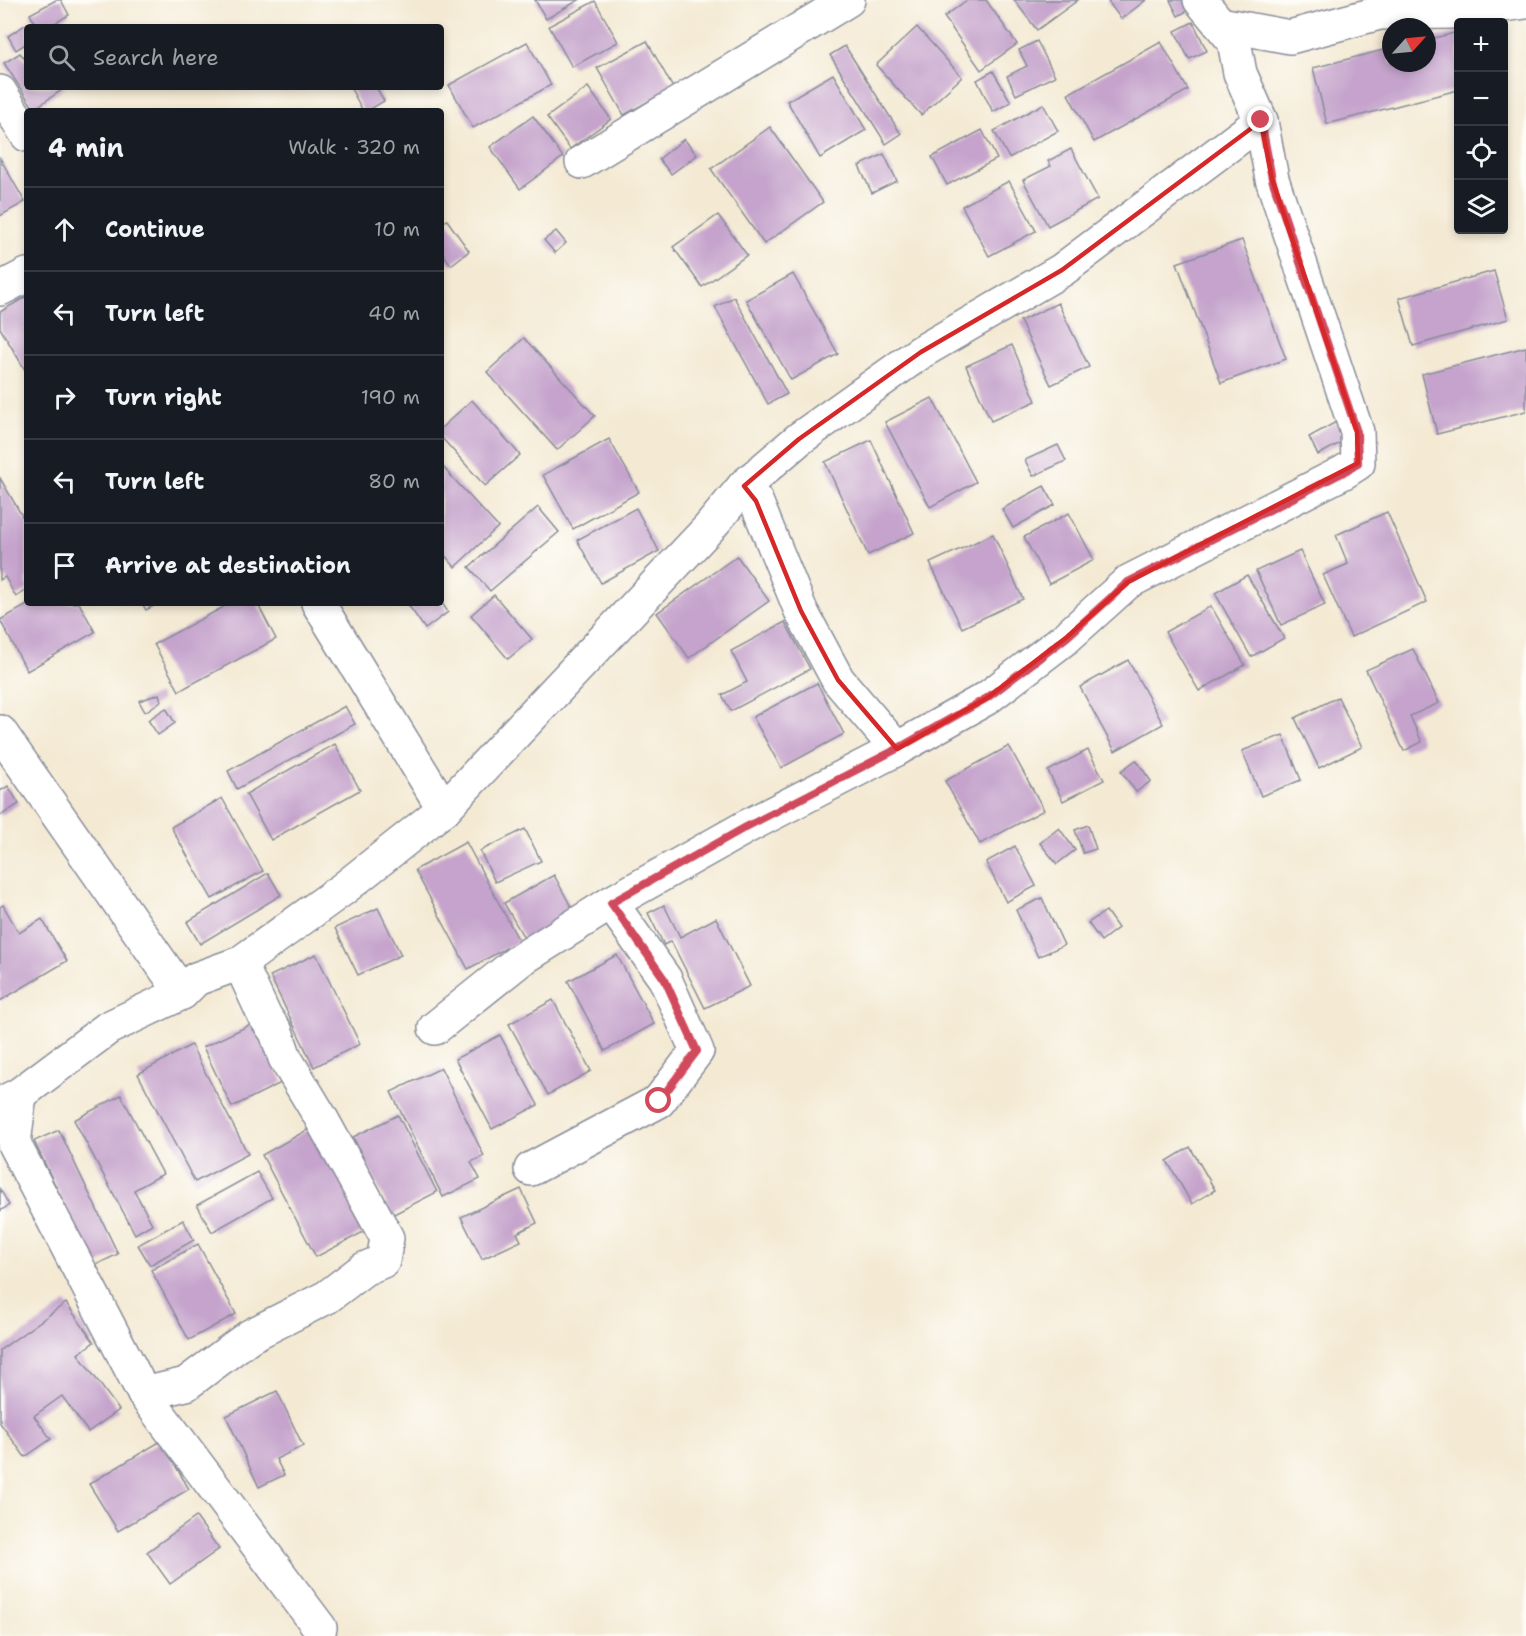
<!DOCTYPE html>
<meta charset="utf-8">
<style>
:root{--surface:#171b24;--page:#20242c;--text:#f1f3f6;--muted:#9ea1a6;--line:#363941}
body{margin:0;font-family:"Shantell Sans",sans-serif;background:var(--page);color:var(--text)}
.controls{position:absolute;right:18px;top:18px;display:grid;overflow:hidden;border-radius:6px;box-shadow:0 3px 9px #0003}
.controls button{width:54px;height:54px;display:grid;place-items:center;padding:0;border:0;border-bottom:2px solid var(--line);background:var(--surface);color:var(--text);font:30px sans-serif}
.compass{position:absolute;left:1382px;top:18px;width:54px;height:54px;border-radius:50%;background:var(--surface);box-shadow:0 3px 9px #0003;rotate:63deg}
.stop{position:absolute;width:18px;height:18px;margin:-14px;border:4px solid #d1495b;border-radius:50%;background:#fff}
.stop.end{background:#d1495b;border-color:#fff;box-shadow:0 2px 6px #0008}
.list{margin:0;padding:0;list-style:none}
h2{display:flex;justify-content:space-between;align-items:center;height:78px;margin:0;padding:0 24px;font-size:26px}
h2 small{font-size:20px;font-weight:400;color:var(--muted)}
.list li{display:grid;grid-template-columns:39px 1fr auto;gap:18px;align-items:center;box-sizing:border-box;height:84px;padding:0 24px;border-top:2px solid var(--line)}
.list b{display:block;font-size:22px;white-space:nowrap}
.list em{font-size:20px;font-style:normal;color:var(--muted)}
.icon{flex:none;width:33px;height:33px;fill:none;stroke:currentColor;stroke-width:2;stroke-linecap:round;stroke-linejoin:round}
.map{position:relative;flex:none;width:1526px;height:1636px;overflow:hidden}
.search{position:absolute;background:var(--surface);box-shadow:0 3px 9px #0003;left:24px;top:24px;width:420px;height:66px;display:flex;align-items:center;gap:15px;box-sizing:border-box;padding:0 21px;border-radius:6px;color:var(--muted);font-size:22px}
.panel{position:absolute;background:var(--surface);box-shadow:0 3px 9px #0003;left:24px;top:108px;width:420px;height:498px;border-radius:6px}
.map>svg:first-child{display:block}
.building{fill:#c5a3cc}
.lines{fill:none;stroke-linecap:round;stroke-linejoin:round}
.minor-casing{stroke:#888c99;stroke-width:36}
.minor{stroke:#fff;stroke-width:33}
.route{stroke:#d1495b;stroke-width:8}
.marked{fill:none;stroke:#d62828;stroke-width:4.5;stroke-linejoin:round}
</style>
<div class="map">
<svg width="1526" height="1636" viewBox="0 0 1526 1636">
<rect width="100%" height="100%" fill="#fdfcf7"/>
<filter id="ink" filterUnits="userSpaceOnUse"><feTurbulence type="fractalNoise" baseFrequency=".0167" numOctaves="2"/><feDisplacementMap in="SourceGraphic" scale="12" xChannelSelector="R" yChannelSelector="G"/><feConvolveMatrix kernelMatrix="1 2 1 2 8 2 1 2 1" color-interpolation-filters="sRGB"/></filter>
<filter id="wash" filterUnits="userSpaceOnUse"><feTurbulence type="fractalNoise" baseFrequency=".008" numOctaves="4" result="noise"/><feDisplacementMap in="SourceGraphic" scale="24" xChannelSelector="R" yChannelSelector="G"/><feGaussianBlur stdDeviation="1.35" result="paint"/><feColorMatrix in="noise" values="0 0 0 0 0 0 0 0 0 0 0 0 0 0 0 0 0 1.4 0 .05"/><feComposite in="paint" operator="in"/></filter>
<g filter="url(#wash)">
<rect width="100%" height="100%" fill="#f4ead4"/>
<g id="blocks">
<g class="building">
<polygon points="56,0 61,0 69,15 48,27 37,27 30,14"/>
<polygon points="535,0 579,0 546,19"/>
<polygon points="967,0 986,0 1017,44 981,70 944,17"/>
<polygon points="1014,0 1078,0 1037,30"/>
<polygon points="1107,0 1146,0 1121,19"/>
<polygon points="1170,0 1192,0 1195,7 1178,16"/>
<polygon points="595,1 618,42 572,67 549,26"/>
<polygon points="1193,22 1207,51 1189,59 1175,31"/>
<polygon points="28,23 30,27 27,27 27,43 16,50 8,36"/>
<polygon points="917,27 962,77 921,115 876,65"/>
<polygon points="1458,32 1458,90 1327,124 1313,68 1391,48 1391,63 1427,63 1427,40"/>
<polygon points="647,41 673,88 624,115 597,68"/>
<polygon points="1037,41 1055,76 1016,95 1007,76 1027,66 1019,50"/>
<polygon points="527,42 551,85 473,128 449,85"/>
<polygon points="1161,42 1188,90 1094,142 1068,94"/>
<polygon points="845,46 901,134 886,144 830,55"/>
<polygon points="20,53 27,62 27,87 66,87 34,109 4,63"/>
<polygon points="993,71 1011,102 993,112 977,80"/>
<polygon points="833,74 866,130 820,158 787,101"/>
<polygon points="350,87 376,87 384,101 367,111 363,111"/>
<polygon points="588,87 611,119 570,149 547,117"/>
<polygon points="1043,104 1058,131 1009,158 994,131"/>
<polygon points="533,116 563,157 520,189 490,147"/>
<polygon points="770,127 823,202 764,244 711,169"/>
<polygon points="982,130 997,159 947,185 932,157"/>
<polygon points="684,139 697,155 671,174 659,159"/>
<polygon points="1071,149 1098,199 1048,226 1023,180 1051,166 1048,161"/>
<polygon points="884,154 897,181 872,193 859,166"/>
<polygon points="0,158 25,202 0,216"/>
<polygon points="1009,181 1036,231 989,256 962,206"/>
<polygon points="718,215 747,255 702,287 673,247"/>
<polygon points="447,220 469,251 451,265 441,251 441,224"/>
<polygon points="556,231 566,243 555,253 544,240"/>
<polygon points="1242,240 1286,359 1221,383 1177,263"/>
<polygon points="1494,271 1508,319 1413,346 1399,298"/>
<polygon points="793,274 838,354 791,380 746,300"/>
<polygon points="27,296 27,373 0,328 0,312"/>
<polygon points="734,297 787,394 768,404 715,307"/>
<polygon points="1058,303 1089,367 1051,385 1020,321"/>
<polygon points="524,338 595,416 557,450 487,372"/>
<polygon points="1012,345 1036,401 991,421 966,366"/>
<polygon points="1526,347 1526,411 1437,434 1422,374"/>
<polygon points="932,398 976,482 930,507 885,422"/>
<polygon points="472,400 520,455 485,486 441,437 441,428"/>
<polygon points="1336,422 1346,440 1318,455 1309,437"/>
<polygon points="609,439 639,492 573,529 543,475"/>
<polygon points="871,440 914,533 868,555 825,462"/>
<polygon points="1058,445 1066,461 1033,476 1025,460"/>
<polygon points="441,465 498,527 455,567 441,551"/>
<polygon points="0,478 25,521 27,519 27,590 16,597 5,577 0,580"/>
<polygon points="1044,486 1055,505 1013,528 1002,509"/>
<polygon points="538,507 559,532 490,591 469,567"/>
<polygon points="636,508 659,551 601,583 577,540"/>
<polygon points="1387,512 1427,602 1351,637 1323,575 1348,564 1336,535"/>
<polygon points="1069,513 1094,560 1049,584 1024,537"/>
<polygon points="993,534 1023,599 962,628 930,563"/>
<polygon points="1300,551 1325,605 1281,625 1256,571"/>
<polygon points="737,556 769,601 689,658 657,613"/>
<polygon points="1247,575 1284,638 1251,657 1215,593"/>
<polygon points="494,595 532,639 508,659 471,615"/>
<polygon points="31,603 79,603 95,632 27,671 0,620"/>
<polygon points="142,603 159,603 146,610"/>
<polygon points="231,603 257,603 276,639 179,691 154,644"/>
<polygon points="407,603 442,603 448,612 425,629"/>
<polygon points="1211,606 1245,665 1199,691 1165,632"/>
<polygon points="785,622 810,669 731,711 722,695 747,682 731,651"/>
<polygon points="1413,649 1439,703 1410,716 1422,742 1404,751 1366,670"/>
<polygon points="1128,660 1163,724 1115,751 1080,687"/>
<polygon points="817,683 844,734 781,768 753,717"/>
<polygon points="159,694 161,701 145,712 139,701"/>
<polygon points="1338,697 1362,747 1319,768 1295,718"/>
<polygon points="345,706 355,724 237,789 228,771"/>
<polygon points="166,708 175,723 158,735 148,720"/>
<polygon points="1283,735 1301,780 1261,796 1242,751"/>
<polygon points="335,744 360,790 271,840 246,794"/>
<polygon points="1009,746 1044,810 980,844 945,781"/>
<polygon points="1088,750 1104,780 1063,801 1048,771"/>
<polygon points="1136,760 1151,781 1136,792 1121,771"/>
<polygon points="8,786 19,804 0,816 0,791"/>
<polygon points="222,798 263,871 212,899 171,827"/>
<polygon points="1088,825 1096,849 1083,853 1075,830"/>
<polygon points="1059,828 1075,850 1057,864 1040,843"/>
<polygon points="525,829 541,861 495,882 480,851"/>
<polygon points="466,842 519,941 468,969 415,870"/>
<polygon points="1015,846 1036,886 1006,902 986,862"/>
<polygon points="268,873 281,895 200,944 187,922"/>
<polygon points="554,875 576,916 527,943 504,903"/>
<polygon points="1042,898 1064,945 1038,957 1016,910"/>
<polygon points="3,905 19,933 42,919 67,961 0,1001 0,907"/>
<polygon points="664,905 680,937 716,918 750,986 705,1008 671,941 664,945 648,913"/>
<polygon points="378,908 401,955 358,975 335,928"/>
<polygon points="1106,911 1118,928 1101,941 1088,923"/>
<polygon points="316,954 360,1044 314,1067 270,976"/>
<polygon points="617,955 654,1024 605,1051 568,981"/>
<polygon points="553,1000 591,1071 548,1095 509,1024"/>
<polygon points="254,1023 283,1082 232,1107 203,1047"/>
<polygon points="500,1035 538,1105 492,1129 455,1059"/>
<polygon points="191,1045 248,1154 195,1182 138,1074"/>
<polygon points="441,1068 484,1156 471,1162 480,1179 443,1197 391,1092"/>
<polygon points="121,1095 163,1174 134,1190 152,1224 135,1234 74,1120"/>
<polygon points="398,1115 437,1192 392,1215 353,1137"/>
<polygon points="316,1125 371,1228 316,1257 262,1155"/>
<polygon points="59,1130 118,1254 94,1266 34,1141"/>
<polygon points="1190,1147 1215,1190 1192,1204 1167,1161"/>
<polygon points="257,1172 272,1198 212,1232 197,1205"/>
<polygon points="0,1189 9,1205 0,1211"/>
<polygon points="521,1189 537,1223 517,1233 521,1241 482,1259 461,1217"/>
<polygon points="183,1220 194,1240 150,1265 138,1245"/>
<polygon points="198,1244 236,1314 189,1340 151,1270"/>
<polygon points="66,1303 94,1342 78,1354 119,1410 88,1432 62,1396 34,1416 51,1439 25,1457 0,1423 0,1350"/>
<polygon points="277,1391 303,1446 276,1459 284,1475 259,1487 226,1416"/>
<polygon points="161,1441 189,1489 118,1531 89,1484"/>
<polygon points="196,1517 219,1549 170,1584 147,1552"/>
</g>
</g>
</g>
<g filter="url(#ink)">
<use href="#blocks" fill-opacity="0" stroke="#888c99" stroke-width="1.5"/>
<g class="lines">
<defs>
<g id="minor">
<polyline points="1220,24 1290,37 1379,13 1452,12 1526,2"/>
<polyline points="0,92 27,135"/>
<polyline points="582,162 848,0"/>
<polyline points="0,289 27,275"/>
<polyline points="744,486 756,501 801,611 838,680 897,749"/>
<polyline points="318,603 444,809"/>
<polyline points="0,732 182,993"/>
<polyline points="435,1028 520,960 611,903 746,827 897,749 987,698 1067,637 1128,582 1344,472 1358,463 1357,432 1272,179 1261,121 1240,73 1234,41 1200,0"/>
<polyline points="20,1094 108,1028 182,993 196,979 240,963 343,889 444,809 709,528 744,486 799,439 921,352 1062,270 1261,121"/>
<polyline points="2,1103 20,1094 14,1144 144,1394 320,1628"/>
<polyline points="531,1169 659,1101 697,1051 665,979 611,903"/>
<polyline points="144,1394 186,1384 250,1336 327,1297 364,1269 383,1261 387,1238 320,1116 285,1058 276,1032 264,1015 240,963"/>
</g>
</defs>
<use href="#minor" class="minor-casing"/>
<use href="#minor" class="minor"/>
</g>
</g>
<g class="lines" filter="url(#ink)">
<polyline class="route" points="659,1101 697,1051 665,980 611,903 746,827 897,749 987,698 1067,637 1128,582 1344,472 1358,463 1357,432 1272,179 1261,120"/>
</g>
<path class="marked" d="M1261,121L1272,179L1357,432L1358,463L1128,582L1067,637L987,698L897,749L838,680L801,611L756,501L744,486L799,439L921,352L1062,270Z"/>
</svg>
<div class="controls">
<button>+</button>
<button>−</button>
<button><svg class="icon" aria-label="locate" viewBox="0 0 24 24"><circle cx="12" cy="12" r="6"/><path d="M12 2v4M12 18v4M2 12h4M18 12h4"/></svg></button>
<button><svg class="icon" aria-label="layers" viewBox="0 0 24 24"><path d="M12 4l9 5-9 5-9-5zM3 14l9 5 9-5"/></svg></button>
</div>
<svg class="compass" viewBox="-18 -18 36 36"><path d="M0-13l5 13h-10z" fill="#e53935"/><path d="M0 13l5-13h-10z" fill="#9ea1a6"/></svg>
<div class="stop" style="left:659px;top:1101px"></div>
<div class="stop end" style="left:1261px;top:120px"></div>
<div class="search"><svg class="icon" aria-label="search" viewBox="0 0 24 24"><circle cx="10" cy="10" r="6"/><path d="M15 15l6 6"/></svg>Search here</div>
<section class="panel">
<h2>4 min<small>Walk · 320 m</small></h2>
<ul class="list">
<li><svg class="icon" aria-label="ahead" viewBox="0 0 24 24"><path d="M12 20V5M6 11l6-6 6 6"/></svg><div><b>Continue</b></div><em>10 m</em></li>
<li><svg class="icon" aria-label="left" viewBox="0 0 24 24"><path d="M17 20v-9H6M10 6l-5 5 5 5"/></svg><div><b>Turn left</b></div><em>40 m</em></li>
<li><svg class="icon" aria-label="right" viewBox="0 0 24 24"><path d="M7 20v-9h11M14 6l5 5-5 5"/></svg><div><b>Turn right</b></div><em>190 m</em></li>
<li><svg class="icon" aria-label="left" viewBox="0 0 24 24"><path d="M17 20v-9H6M10 6l-5 5 5 5"/></svg><div><b>Turn left</b></div><em>80 m</em></li>
<li><svg class="icon" aria-label="arrive" viewBox="0 0 24 24"><path d="M6 21V4h12l-3 4 3 4H6"/></svg><div><b>Arrive at destination</b></div></li>
</ul>
</section>
</div>
